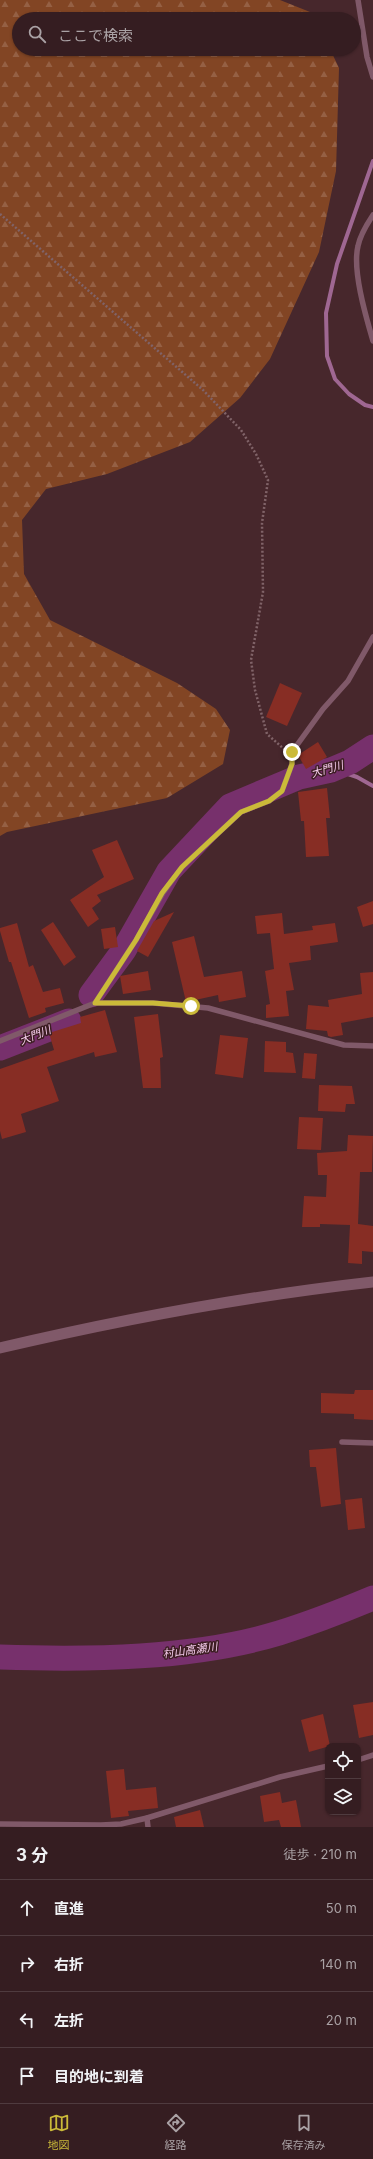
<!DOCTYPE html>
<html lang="ja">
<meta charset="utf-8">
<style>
:root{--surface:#351d21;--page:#3d262a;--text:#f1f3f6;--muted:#aaa2a5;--line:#4f3b3f;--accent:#cbba39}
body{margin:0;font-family:Inter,"Noto Sans JP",sans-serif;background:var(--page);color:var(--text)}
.controls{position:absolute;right:12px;bottom:12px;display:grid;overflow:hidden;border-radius:8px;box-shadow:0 1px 3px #0004}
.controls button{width:36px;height:36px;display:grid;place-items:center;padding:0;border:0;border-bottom:1px solid var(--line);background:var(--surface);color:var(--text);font:20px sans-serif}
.stop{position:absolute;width:12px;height:12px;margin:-9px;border:3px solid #cbba39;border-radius:50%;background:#fff}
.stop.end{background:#cbba39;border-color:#fff;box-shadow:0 1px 4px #0008}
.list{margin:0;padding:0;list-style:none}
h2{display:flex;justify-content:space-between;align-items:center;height:52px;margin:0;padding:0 16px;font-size:17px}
h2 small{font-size:13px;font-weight:400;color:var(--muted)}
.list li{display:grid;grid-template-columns:26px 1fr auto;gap:12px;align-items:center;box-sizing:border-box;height:56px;padding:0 16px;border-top:1px solid var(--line)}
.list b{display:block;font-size:15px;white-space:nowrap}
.list em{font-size:13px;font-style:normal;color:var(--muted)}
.icon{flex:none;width:22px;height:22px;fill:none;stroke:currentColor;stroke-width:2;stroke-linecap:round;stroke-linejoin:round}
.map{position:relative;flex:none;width:373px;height:1827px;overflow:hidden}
.search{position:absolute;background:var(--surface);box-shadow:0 1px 3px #0004;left:12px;right:12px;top:12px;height:44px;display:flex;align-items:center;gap:10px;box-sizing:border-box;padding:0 14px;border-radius:22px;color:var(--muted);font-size:15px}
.sheet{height:276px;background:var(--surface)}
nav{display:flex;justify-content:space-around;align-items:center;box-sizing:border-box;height:56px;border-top:1px solid var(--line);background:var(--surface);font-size:11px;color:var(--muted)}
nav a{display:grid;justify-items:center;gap:2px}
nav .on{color:var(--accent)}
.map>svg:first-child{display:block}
.forest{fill:url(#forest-firs)}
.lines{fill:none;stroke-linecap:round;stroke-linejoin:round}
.stream{stroke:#9f6792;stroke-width:4}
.river{stroke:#77306c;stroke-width:25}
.building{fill:#872d24}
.path{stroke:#806368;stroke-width:2.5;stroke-dasharray:2 2;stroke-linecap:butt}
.service{stroke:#805969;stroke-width:5.5}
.tertiary{stroke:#805969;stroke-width:11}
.route{stroke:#cbba39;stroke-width:5}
.labels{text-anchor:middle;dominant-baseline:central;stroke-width:3;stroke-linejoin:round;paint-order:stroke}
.water-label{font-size:11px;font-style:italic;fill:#f5ccec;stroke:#3c1d22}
</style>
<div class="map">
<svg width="373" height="1827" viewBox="0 0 373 1827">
<defs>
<pattern id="forest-firs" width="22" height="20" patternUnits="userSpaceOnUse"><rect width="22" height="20" fill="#824524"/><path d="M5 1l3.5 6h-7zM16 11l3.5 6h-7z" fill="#956044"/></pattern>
</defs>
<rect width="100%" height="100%" fill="#47272c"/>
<polygon class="forest" points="0,0 280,0 310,12 314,19 19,19 19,49 330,49 339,68 336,171 319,252 270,359 240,398 190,442 107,474 46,489 22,520 24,574 50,620 177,683 216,709 230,730 223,764 167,798 7,832 0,836"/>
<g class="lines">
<g class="stream">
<polyline points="373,161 337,264 326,313 327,356 335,379 349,394 365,405 373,407"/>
<polyline points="333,769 357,777 373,786"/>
</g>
<g class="river">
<polyline points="91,995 124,950 169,871 230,806 299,777 331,770 350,762 373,747"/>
<polyline points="0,1048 69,1021"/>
<path d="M0,1657C89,1660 193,1659 279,1633C311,1623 342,1611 373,1598"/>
</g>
</g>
<g class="building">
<polygon points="280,683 302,693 287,726 266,717"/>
<polygon points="318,742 327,757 306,769 298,755"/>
<polygon points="327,788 330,818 326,818 329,856 306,857 304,821 301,821 298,792"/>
<polygon points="117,840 134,879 97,895 101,901 92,908 99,919 88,927 70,900 104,877 92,850"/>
<polygon points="373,901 373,924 363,927 357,907"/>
<polygon points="174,912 148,957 137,951 154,921"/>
<polygon points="282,913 284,934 313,930 312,926 335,923 338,942 310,946 311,960 289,963 294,990 286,991 289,1016 266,1018 266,1005 270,1004 265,971 274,969 270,933 257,934 255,916"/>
<polygon points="53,922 76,957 64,966 41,930"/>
<polygon points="17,923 29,967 33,965 43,992 60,988 64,1003 45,1008 46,1012 29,1018 11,962 9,962 0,931 0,928"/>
<polygon points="115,927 118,947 104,949 101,929"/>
<polygon points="194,936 204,977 242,971 246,997 219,1002 218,995 186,1002 172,942"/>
<polygon points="148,971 151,990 123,994 120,976"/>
<polygon points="373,972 373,1017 341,1023 343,1035 331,1037 328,1036 327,1031 306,1029 308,1005 329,1007 328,1000 362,994 360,973"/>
<polygon points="105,1010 117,1052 95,1057 94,1052 47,1067 59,1101 21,1114 26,1132 2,1139 0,1131 0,1069 54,1050 49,1033 81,1023 80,1017"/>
<polygon points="158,1014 163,1057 160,1058 161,1088 143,1088 134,1017"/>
<polygon points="220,1035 248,1038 243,1078 215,1074"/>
<polygon points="265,1041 286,1042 286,1052 293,1053 296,1073 264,1072"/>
<polygon points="304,1053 317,1054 315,1079 302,1078"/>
<polygon points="319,1085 352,1086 355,1104 346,1104 345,1112 318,1111"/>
<polygon points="299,1117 323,1118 321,1150 297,1149"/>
<polygon points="348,1135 373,1136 372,1172 360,1172 358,1224 373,1226 373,1252 362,1251 362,1264 348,1263 350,1225 320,1224 320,1227 302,1227 304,1196 326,1197 327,1175 318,1175 317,1153 347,1151"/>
<polygon points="355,1390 373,1390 373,1420 354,1419 354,1414 321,1413 321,1393 354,1394"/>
<polygon points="336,1448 341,1504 321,1507 316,1467 310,1467 309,1450"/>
<polygon points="362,1498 365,1528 348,1530 345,1500"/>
<polygon points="373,1702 373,1735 359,1738 353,1705"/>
<polygon points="323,1714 330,1746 309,1752 301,1720"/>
<polygon points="124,1769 126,1790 156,1787 158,1808 128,1811 129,1816 111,1818 106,1771"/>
<polygon points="280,1792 282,1803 296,1800 301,1827 281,1827 279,1820 264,1822 260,1796"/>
<polygon points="200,1810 204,1827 176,1827 174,1817"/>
</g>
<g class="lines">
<polyline class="path" points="0,214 203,390 241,430 256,454 268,480 262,523 263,592 251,660 255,690 267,734 284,749"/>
<g class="service">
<polyline points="358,0 367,57 373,77"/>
<path d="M373,215C367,224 360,236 358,246C352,270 366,317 373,341"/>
<polyline points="95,1003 136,940 163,893 182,867 241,812 269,801 282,791 292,764 292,752 323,709 348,681 373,637"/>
<polyline points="0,1041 95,1003 153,1003 208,1008 344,1045 373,1046"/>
<polyline points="342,1442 373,1443"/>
<polyline points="358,1760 373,1755"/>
<polyline points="147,1818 148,1827"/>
<polyline points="0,1824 101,1825 121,1824 147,1818 280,1777 328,1766"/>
</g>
<path class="tertiary" d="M0,1348C123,1319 248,1296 373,1282"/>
</g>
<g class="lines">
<polyline class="route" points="191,1006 153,1003 95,1003 136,940 162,893 182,867 241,812 269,801 282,791 292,764 292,752"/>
</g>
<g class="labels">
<g class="water-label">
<text transform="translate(327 769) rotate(-16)">大門川</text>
<text transform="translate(35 1035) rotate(-22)">大門川</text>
<text transform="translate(190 1650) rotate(-8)">村山高瀬川</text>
</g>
</g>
</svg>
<div class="controls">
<button><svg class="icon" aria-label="locate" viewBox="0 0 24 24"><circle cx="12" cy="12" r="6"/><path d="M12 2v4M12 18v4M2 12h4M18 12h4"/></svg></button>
<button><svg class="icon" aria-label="layers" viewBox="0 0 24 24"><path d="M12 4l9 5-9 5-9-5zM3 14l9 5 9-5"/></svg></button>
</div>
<div class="stop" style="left:191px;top:1006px"></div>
<div class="stop end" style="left:292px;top:752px"></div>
<div class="search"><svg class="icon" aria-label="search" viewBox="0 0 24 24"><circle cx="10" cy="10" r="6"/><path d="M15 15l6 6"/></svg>ここで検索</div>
</div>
<section class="sheet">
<h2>3 分<small>徒歩 · 210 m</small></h2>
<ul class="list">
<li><svg class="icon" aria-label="ahead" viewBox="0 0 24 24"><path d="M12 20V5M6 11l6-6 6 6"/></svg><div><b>直進</b></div><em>50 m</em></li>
<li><svg class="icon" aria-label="right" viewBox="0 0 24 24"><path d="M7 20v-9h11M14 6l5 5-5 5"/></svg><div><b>右折</b></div><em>140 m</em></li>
<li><svg class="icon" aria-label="left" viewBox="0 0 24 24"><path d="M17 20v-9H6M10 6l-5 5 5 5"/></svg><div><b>左折</b></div><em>20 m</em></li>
<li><svg class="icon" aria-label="arrive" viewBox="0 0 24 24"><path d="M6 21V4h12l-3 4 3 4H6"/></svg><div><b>目的地に到着</b></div></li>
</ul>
</section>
<nav>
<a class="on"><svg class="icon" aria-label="map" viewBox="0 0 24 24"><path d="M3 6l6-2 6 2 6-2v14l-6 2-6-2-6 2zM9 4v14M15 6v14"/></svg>地図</a>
<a><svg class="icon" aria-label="directions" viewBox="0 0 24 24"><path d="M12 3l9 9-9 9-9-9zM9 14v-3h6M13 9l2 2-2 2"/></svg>経路</a>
<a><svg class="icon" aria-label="saved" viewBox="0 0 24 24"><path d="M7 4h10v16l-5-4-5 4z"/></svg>保存済み</a>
</nav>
